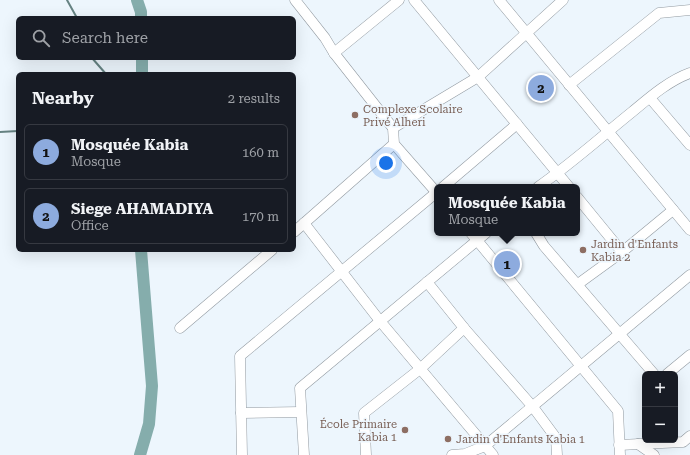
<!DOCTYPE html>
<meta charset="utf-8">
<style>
:root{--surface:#171b24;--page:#20242c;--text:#f1f3f6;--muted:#9ea1a6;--line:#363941;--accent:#8dabde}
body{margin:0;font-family:"Roboto Serif",serif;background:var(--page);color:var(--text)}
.controls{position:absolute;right:12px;bottom:12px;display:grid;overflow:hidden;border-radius:6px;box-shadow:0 4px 16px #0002}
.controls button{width:36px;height:36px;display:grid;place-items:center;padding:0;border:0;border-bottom:1px solid var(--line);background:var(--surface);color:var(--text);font:20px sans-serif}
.you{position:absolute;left:386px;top:163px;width:14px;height:14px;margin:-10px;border:3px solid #fff;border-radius:50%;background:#1a73e8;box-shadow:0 0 0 6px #1a73e833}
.badge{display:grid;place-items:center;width:26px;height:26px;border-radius:50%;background:var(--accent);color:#111;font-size:13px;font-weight:700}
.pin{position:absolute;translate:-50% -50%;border:2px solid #fff;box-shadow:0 1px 4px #0006}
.popup{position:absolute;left:434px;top:184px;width:146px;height:52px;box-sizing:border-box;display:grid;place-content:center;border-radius:6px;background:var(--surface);filter:drop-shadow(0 1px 3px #0005);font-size:13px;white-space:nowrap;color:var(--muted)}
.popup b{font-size:15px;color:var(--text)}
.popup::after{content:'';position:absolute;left:50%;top:100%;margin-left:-8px;border:8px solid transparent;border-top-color:var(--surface)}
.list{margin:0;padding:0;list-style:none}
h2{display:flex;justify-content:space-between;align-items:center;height:52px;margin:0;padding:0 16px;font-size:17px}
h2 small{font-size:13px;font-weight:400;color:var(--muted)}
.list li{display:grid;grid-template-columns:26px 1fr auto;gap:12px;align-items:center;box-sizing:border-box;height:56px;margin:0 8px 8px;padding:0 8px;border:1px solid var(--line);border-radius:6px}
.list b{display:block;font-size:15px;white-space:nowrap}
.list p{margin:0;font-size:13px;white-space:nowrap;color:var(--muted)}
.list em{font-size:13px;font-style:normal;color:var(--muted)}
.icon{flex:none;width:22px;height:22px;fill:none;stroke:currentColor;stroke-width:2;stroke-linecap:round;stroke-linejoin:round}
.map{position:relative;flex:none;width:690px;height:455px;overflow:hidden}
.search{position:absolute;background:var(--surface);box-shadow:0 4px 16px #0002;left:16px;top:16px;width:280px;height:44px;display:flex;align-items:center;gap:10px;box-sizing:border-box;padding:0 14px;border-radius:6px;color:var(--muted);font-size:15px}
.panel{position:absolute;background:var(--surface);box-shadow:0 4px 16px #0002;left:16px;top:72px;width:280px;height:180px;border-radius:6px}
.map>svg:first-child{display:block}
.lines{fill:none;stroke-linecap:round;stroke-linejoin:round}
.stream{stroke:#668383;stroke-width:2}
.river{stroke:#85adac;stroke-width:12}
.minor-casing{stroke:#929aa1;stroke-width:11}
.minor{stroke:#fff;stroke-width:10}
.education-dot{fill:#8d6e63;stroke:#edf6fd;stroke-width:1.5}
.labels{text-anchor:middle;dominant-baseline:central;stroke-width:3;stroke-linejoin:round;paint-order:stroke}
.education-label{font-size:11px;fill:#785e54;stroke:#edf6fd;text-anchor:start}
</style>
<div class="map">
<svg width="690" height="455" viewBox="0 0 690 455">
<rect width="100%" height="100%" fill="#edf6fd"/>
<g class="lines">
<g class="stream">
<polyline points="67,0 77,18"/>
<polyline points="92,58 106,74"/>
<polyline points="0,132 18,131"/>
</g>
<g class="river">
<polyline points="137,0 141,12 141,18"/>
<polyline points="142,74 142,58"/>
<polyline points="140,455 149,424 152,386 141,250"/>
</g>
<defs>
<g id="minor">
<polyline points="295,0 325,38 334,53 393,128 394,144 437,193"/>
<polyline points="414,0 569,187"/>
<polyline points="499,0 690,230"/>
<polyline points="334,53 399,0"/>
<polyline points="569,85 659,13 690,10"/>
<polyline points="650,98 690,145"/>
<polyline points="393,128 478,77 563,0"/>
<polyline points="443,187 517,124"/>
<path d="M538,187C571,164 601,137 632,112C649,98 668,81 690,73"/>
<polyline points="577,197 622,252"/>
<polyline points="304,223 380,321 493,455"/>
<polyline points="294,232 394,144"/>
<polyline points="471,233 618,411 620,455"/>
<polyline points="536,233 544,246 654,374"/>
<polyline points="427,282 464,328 533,407 556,438 557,455"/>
<polyline points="578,284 622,252 673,210"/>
<polyline points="180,328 272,250"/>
<polyline points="667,374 690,355"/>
<polyline points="241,413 301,412"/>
<polyline points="638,444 654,455"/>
<polyline points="619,445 683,442 690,436"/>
<polyline points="242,455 240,356 437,192"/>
<polyline points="304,455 300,388 486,233"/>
<polyline points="366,455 364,413 420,369 464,328"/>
<polyline points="452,455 465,454 485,446 690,275"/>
</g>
</defs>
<use href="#minor" class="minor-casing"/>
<use href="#minor" class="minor"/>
</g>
<g class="education-dot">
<circle cx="355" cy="115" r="4"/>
<circle cx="583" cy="250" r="4"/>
<circle cx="405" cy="430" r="4"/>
<circle cx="448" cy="439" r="4"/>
</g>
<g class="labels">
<g class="education-label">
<text x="363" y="109">Complexe Scolaire<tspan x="363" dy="13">Privé Alheri</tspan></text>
<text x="591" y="244">Jardin d'Enfants<tspan x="591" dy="13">Kabia 2</tspan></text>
<text x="397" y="424" text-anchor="end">École Primaire<tspan x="397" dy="13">Kabia 1</tspan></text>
<text x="456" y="439">Jardin d'Enfants Kabia 1</text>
</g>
</g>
</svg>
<div class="controls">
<button>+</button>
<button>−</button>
</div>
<div class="you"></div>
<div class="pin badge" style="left:507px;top:264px">1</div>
<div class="popup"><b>Mosquée Kabia</b>Mosque</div>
<div class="pin badge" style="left:541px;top:88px">2</div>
<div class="search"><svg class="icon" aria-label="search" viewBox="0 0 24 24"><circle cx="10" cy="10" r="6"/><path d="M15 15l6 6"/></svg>Search here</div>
<section class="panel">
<h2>Nearby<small>2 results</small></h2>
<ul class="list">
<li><span class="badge">1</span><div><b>Mosquée Kabia</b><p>Mosque</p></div><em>160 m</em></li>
<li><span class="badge">2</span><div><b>Siege AHAMADIYA</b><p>Office</p></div><em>170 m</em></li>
</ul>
</section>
</div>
